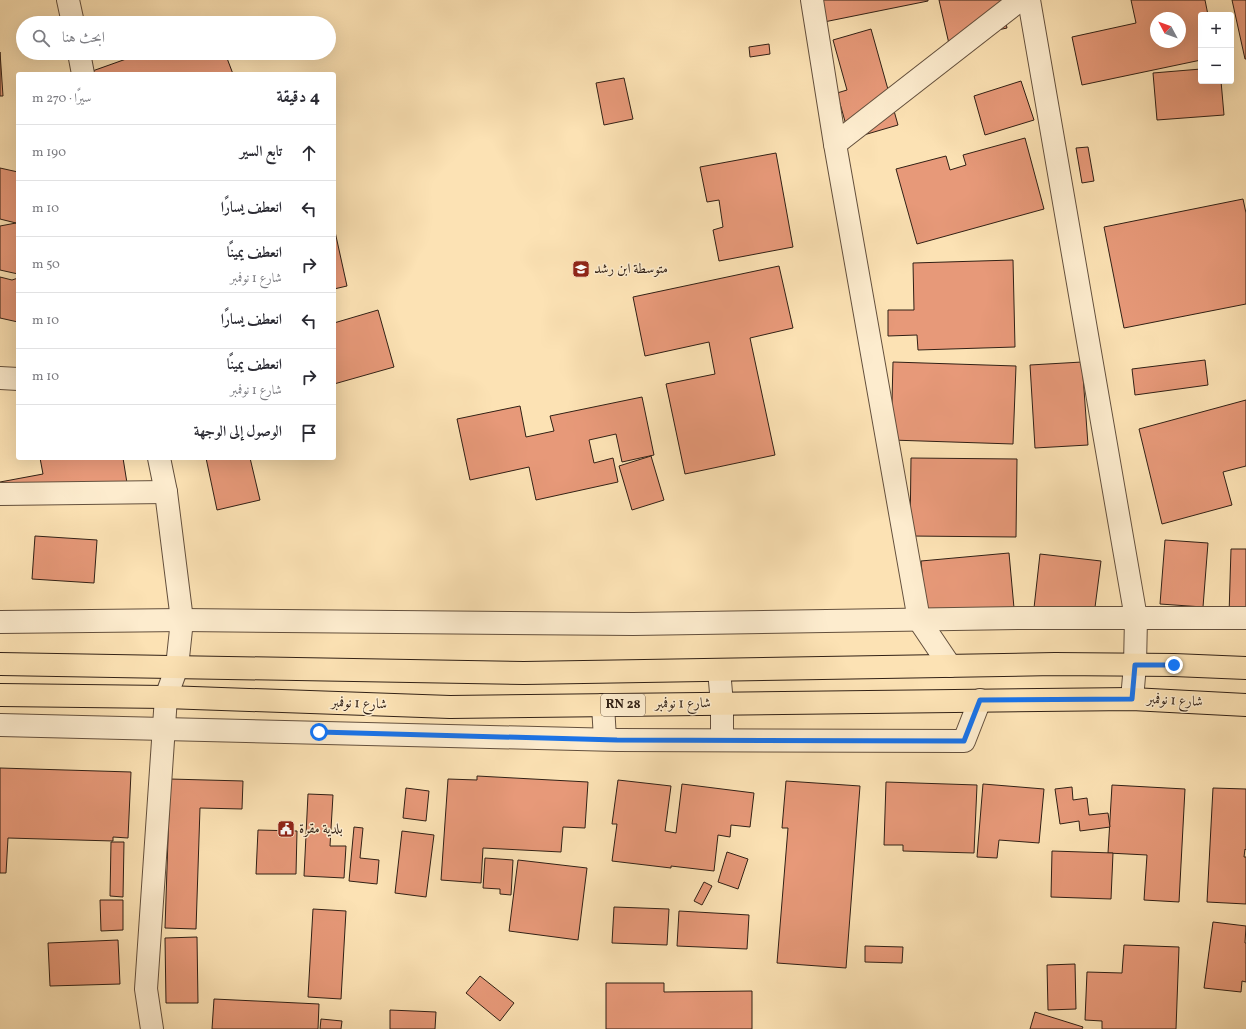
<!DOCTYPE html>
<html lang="ar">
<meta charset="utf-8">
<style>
:root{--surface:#fff;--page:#f7f7f7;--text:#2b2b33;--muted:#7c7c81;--line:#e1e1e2}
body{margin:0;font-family:Vollkorn,Amiri,serif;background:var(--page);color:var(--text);direction:rtl}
.controls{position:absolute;right:12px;top:12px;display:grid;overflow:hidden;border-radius:4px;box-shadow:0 4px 16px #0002}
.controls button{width:36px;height:36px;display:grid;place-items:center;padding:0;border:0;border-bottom:1px solid var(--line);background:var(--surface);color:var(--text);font:20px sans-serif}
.compass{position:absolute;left:1150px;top:12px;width:36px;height:36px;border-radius:50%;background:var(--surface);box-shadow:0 4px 16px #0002;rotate:311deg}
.stop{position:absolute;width:12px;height:12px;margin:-9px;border:3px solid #1a73e8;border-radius:50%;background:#fff}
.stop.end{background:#1a73e8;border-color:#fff;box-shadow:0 1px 4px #0008}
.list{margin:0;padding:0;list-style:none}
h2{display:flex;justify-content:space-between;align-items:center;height:52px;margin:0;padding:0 16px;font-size:17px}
h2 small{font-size:13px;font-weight:400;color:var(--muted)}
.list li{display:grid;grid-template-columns:26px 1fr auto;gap:12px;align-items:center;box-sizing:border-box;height:56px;padding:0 16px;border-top:1px solid var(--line)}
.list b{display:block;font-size:15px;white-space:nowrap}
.list p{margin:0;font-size:13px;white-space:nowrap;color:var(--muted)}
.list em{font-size:13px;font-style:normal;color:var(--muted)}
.icon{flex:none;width:22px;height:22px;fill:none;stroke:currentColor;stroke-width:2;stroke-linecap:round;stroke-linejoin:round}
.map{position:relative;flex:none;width:1246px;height:1029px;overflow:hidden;direction:ltr}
.search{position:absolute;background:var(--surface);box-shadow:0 4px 16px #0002;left:16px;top:16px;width:320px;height:44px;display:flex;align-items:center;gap:10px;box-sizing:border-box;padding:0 14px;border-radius:22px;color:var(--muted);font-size:15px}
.panel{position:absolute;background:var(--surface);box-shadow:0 4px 16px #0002;left:16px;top:72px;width:320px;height:388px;border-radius:4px;direction:rtl}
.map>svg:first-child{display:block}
.building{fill:#e79979;stroke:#312015;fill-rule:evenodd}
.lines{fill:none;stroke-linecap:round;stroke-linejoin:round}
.minor-casing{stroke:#64503d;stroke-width:24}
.primary-casing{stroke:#312015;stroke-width:24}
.minor{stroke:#fdecce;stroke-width:22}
.primary{stroke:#fce2b4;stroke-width:22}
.route{stroke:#1a73e8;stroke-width:5}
.labels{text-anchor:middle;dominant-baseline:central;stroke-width:3;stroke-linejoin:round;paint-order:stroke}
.shield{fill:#fdecce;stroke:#6e5d4c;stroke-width:1}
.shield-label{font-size:13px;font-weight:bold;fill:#312015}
.poi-label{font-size:14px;fill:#312015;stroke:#fdecce;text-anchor:start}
.street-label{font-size:14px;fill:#312015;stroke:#fdecce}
</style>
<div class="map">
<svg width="1246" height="1029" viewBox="0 0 1246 1029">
<rect width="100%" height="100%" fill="#fce2b4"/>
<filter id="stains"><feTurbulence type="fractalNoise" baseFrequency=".005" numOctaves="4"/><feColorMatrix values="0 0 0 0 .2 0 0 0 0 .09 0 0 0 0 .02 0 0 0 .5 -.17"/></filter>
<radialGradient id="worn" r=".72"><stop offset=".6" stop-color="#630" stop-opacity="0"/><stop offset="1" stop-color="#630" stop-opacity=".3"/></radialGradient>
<g class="building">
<polygon points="820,0 928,0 928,1 824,22"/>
<polygon points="939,0 1001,0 1007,28 966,37 970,53 952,57"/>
<path d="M1131,0H1205L1208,15H1201V60L1082,85L1072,37L1136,23ZM1156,18H1180V42H1156Z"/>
<polygon points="1232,0 1246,0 1246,59 1245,59"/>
<polygon points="871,29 898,125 850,139 837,93 847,90 833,40"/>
<polygon points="769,44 770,54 750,57 749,47"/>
<polygon points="0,52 3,96 0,96"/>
<polygon points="143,53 225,53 233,74 84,74"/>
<polygon points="1201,69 1201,81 1221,81 1224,115 1157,120 1153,73"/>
<polygon points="624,78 633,119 604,125 596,83"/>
<polygon points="1021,81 1034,120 985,135 974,96"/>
<polygon points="1025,138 1044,209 917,244 896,169 946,156 950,170 966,165 963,155"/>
<polygon points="1088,147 1094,181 1082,183 1076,148"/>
<polygon points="776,153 793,247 719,261 713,230 723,227 719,200 707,202 700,167"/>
<polygon points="0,168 18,172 18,274 0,270 0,226 16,223 0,219"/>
<polygon points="1243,199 1246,213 1246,304 1124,328 1104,227"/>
<polygon points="334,227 347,286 334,289"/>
<polygon points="1013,260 1015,347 918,350 917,335 888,336 888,310 914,310 913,263"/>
<polygon points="779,266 793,328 750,338 775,455 685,474 666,384 715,374 709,342 645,356 633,297"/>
<polygon points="0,277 12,280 18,278 18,322 0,318"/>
<polygon points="378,310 394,367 334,384 334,323"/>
<polygon points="1205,360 1208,385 1135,395 1132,369"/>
<polygon points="893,362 1016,366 1013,444 891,440"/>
<polygon points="1082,362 1088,445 1035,448 1030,365"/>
<polygon points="642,397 654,455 622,462 616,434 589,440 594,463 613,458 618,482 536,500 529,467 470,480 457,419 520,406 526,437 554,431 550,416"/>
<polygon points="1246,400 1246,466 1223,472 1232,505 1162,524 1139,429"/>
<polygon points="651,456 664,500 632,510 619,466"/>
<polygon points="40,458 123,458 127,483 4,504 0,482 43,474"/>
<polygon points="206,458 250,458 260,500 217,510"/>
<polygon points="911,458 1017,459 1016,537 910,536"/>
<polygon points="35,536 97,540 94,583 32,579"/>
<polygon points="1165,540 1208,543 1203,607 1160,604"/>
<polygon points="1231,549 1246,549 1246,615 1229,615"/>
<polygon points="1009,553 1014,608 926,617 921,561"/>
<polygon points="1040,554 1101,561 1094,615 1034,608"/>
<polygon points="0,768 131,772 128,838 113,837 113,841 8,838 6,873 0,873"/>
<polygon points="477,776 588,782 585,828 563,827 561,852 483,848 481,883 441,880 448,779 477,780"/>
<polygon points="170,779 243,781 242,809 200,808 196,929 165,928"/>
<polygon points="618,780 671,786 665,831 676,833 682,784 754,793 750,827 731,825 730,837 718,835 714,871 671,866 671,868 612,861 617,824 612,824"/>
<polygon points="786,781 860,786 846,968 777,963 788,828 782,828"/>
<polygon points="886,782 977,785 974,853 903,851 903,845 884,845"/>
<polygon points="983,784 1044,789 1039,843 999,840 997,858 977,857"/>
<polygon points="1112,785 1185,789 1179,902 1144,900 1147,855 1108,853"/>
<polygon points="1072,787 1073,800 1087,798 1089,815 1108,813 1110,827 1080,831 1079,821 1060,824 1055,789"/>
<polygon points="406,788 429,791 426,821 403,818"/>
<polygon points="1213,788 1246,789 1246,850 1245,849 1244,857 1246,857 1246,904 1207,902"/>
<polygon points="308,794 333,795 330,846 346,846 344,878 304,876"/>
<polygon points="354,827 363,828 360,858 379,860 377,884 349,881"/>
<polygon points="258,830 297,831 296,874 256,874"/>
<polygon points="402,831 434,835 426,897 395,893"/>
<polygon points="111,842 124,842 123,897 110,896"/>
<polygon points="1052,851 1113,853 1111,899 1051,897"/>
<polygon points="727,852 748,859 738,889 718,882"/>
<polygon points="485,858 513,860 511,895 500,894 500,889 483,888"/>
<polygon points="518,860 587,868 578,940 509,931"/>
<polygon points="704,882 712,886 702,905 694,901"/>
<polygon points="100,900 123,900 123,930 101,931"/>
<polygon points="614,907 669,909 667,945 612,943"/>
<polygon points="313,909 346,911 341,999 308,997"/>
<polygon points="679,911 749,915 747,949 677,946"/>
<polygon points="1213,922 1246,926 1245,943 1246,943 1246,982 1242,981 1241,992 1204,988"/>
<polygon points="197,937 198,1003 166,1003 165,938"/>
<polygon points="118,940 120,984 50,986 48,943"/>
<polygon points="1124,945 1179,947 1176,1029 1102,1029 1102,1021 1085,1020 1087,972 1122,973"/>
<polygon points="865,946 903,947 902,963 865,962"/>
<polygon points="1075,964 1076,1009 1048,1010 1047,965"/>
<polygon points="480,976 514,1003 500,1021 466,993"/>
<polygon points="606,983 664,983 664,992 752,991 752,1029 606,1029"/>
<polygon points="214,999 319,1004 318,1029 212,1029"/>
<polygon points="390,1010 436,1012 435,1029 390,1029"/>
<polygon points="1035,1012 1083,1027 1082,1029 1030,1029"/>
<polygon points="321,1019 342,1021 341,1029 320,1029"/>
</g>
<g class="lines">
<defs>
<g id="minor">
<polyline points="68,0 73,23"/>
<polyline points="812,0 835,144 919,620 950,666"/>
<polyline points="1029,0 1136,618 1135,665 1132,699"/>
<polyline points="79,53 83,74"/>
<polyline points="835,144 1020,0"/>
<polyline points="0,378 18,379"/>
<polyline points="0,494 166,492"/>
<polyline points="0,622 182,620 633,624 1019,618 1246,618"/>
<polyline points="719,670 722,704 722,740"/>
<polyline points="603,705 605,739"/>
<polyline points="0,725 617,740 964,741 980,700"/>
<polyline points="152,1029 146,989 166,697 177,667 182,620 166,492 159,458"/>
</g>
<g id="primary">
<polyline points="0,664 524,673 1055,664 1174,665 1246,668"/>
<polyline points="0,695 166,697 450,707 1132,699 1246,705"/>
</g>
</defs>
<use href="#minor" class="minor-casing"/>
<use href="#primary" class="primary-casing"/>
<use href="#minor" class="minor"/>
<use href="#primary" class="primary"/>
</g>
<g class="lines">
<polyline class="route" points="319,732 617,740 964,741 980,700 1132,699 1135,665 1174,665"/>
</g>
<defs>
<symbol id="school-square" viewBox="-11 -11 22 22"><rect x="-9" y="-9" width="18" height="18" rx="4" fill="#8f2418" stroke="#fdecce"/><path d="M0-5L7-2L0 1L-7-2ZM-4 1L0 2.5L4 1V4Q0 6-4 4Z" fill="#fff"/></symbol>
<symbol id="civic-square" viewBox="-11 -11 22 22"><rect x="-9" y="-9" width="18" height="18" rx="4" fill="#8f2418" stroke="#fdecce"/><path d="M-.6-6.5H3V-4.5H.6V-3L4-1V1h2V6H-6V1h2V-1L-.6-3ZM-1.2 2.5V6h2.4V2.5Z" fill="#fff"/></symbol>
</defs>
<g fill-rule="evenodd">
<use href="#school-square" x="571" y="259" width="20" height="20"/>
<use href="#civic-square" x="276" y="819" width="20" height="20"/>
</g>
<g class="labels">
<rect class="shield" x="601" y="694" width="44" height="22" rx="3"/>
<g class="shield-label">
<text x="623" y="705">RN 28</text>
</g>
<g class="poi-label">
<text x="594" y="269">متوسطة ابن رشد</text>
<text x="299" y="829">بلدية مقرة</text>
</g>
<g class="street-label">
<text transform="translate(1175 701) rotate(3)">شارع 1 نوفمبر</text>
<text transform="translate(359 704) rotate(2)">شارع 1 نوفمبر</text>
<text transform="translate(683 704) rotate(-1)">شارع 1 نوفمبر</text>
</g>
</g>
<rect width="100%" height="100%" filter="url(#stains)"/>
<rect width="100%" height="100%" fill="url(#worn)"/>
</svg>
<div class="controls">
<button>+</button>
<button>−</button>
</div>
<svg class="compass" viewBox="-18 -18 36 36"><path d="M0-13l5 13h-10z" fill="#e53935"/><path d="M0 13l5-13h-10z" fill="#7c7c81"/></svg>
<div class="stop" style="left:319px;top:732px"></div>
<div class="stop end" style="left:1174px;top:665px"></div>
<div class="search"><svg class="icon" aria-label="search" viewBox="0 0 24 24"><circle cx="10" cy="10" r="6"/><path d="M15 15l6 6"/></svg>ابحث هنا</div>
<section class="panel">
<h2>4 دقيقة<small>سيرًا · 270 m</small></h2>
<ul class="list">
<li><svg class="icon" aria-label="ahead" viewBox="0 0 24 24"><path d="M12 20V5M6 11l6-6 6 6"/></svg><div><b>تابع السير</b></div><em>190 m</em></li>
<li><svg class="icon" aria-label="left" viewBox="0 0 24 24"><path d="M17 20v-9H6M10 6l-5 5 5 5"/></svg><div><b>انعطف يسارًا</b></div><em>10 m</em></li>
<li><svg class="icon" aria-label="right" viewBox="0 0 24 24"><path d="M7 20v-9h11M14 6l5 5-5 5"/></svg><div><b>انعطف يمينًا</b><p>شارع 1 نوفمبر</p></div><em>50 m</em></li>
<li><svg class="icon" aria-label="left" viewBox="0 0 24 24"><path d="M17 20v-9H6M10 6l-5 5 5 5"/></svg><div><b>انعطف يسارًا</b></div><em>10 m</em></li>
<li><svg class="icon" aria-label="right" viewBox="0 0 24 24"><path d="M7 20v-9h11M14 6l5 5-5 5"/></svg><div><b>انعطف يمينًا</b><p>شارع 1 نوفمبر</p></div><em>10 m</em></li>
<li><svg class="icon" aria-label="arrive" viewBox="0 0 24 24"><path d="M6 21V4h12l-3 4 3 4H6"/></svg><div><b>الوصول إلى الوجهة</b></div></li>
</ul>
</section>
</div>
